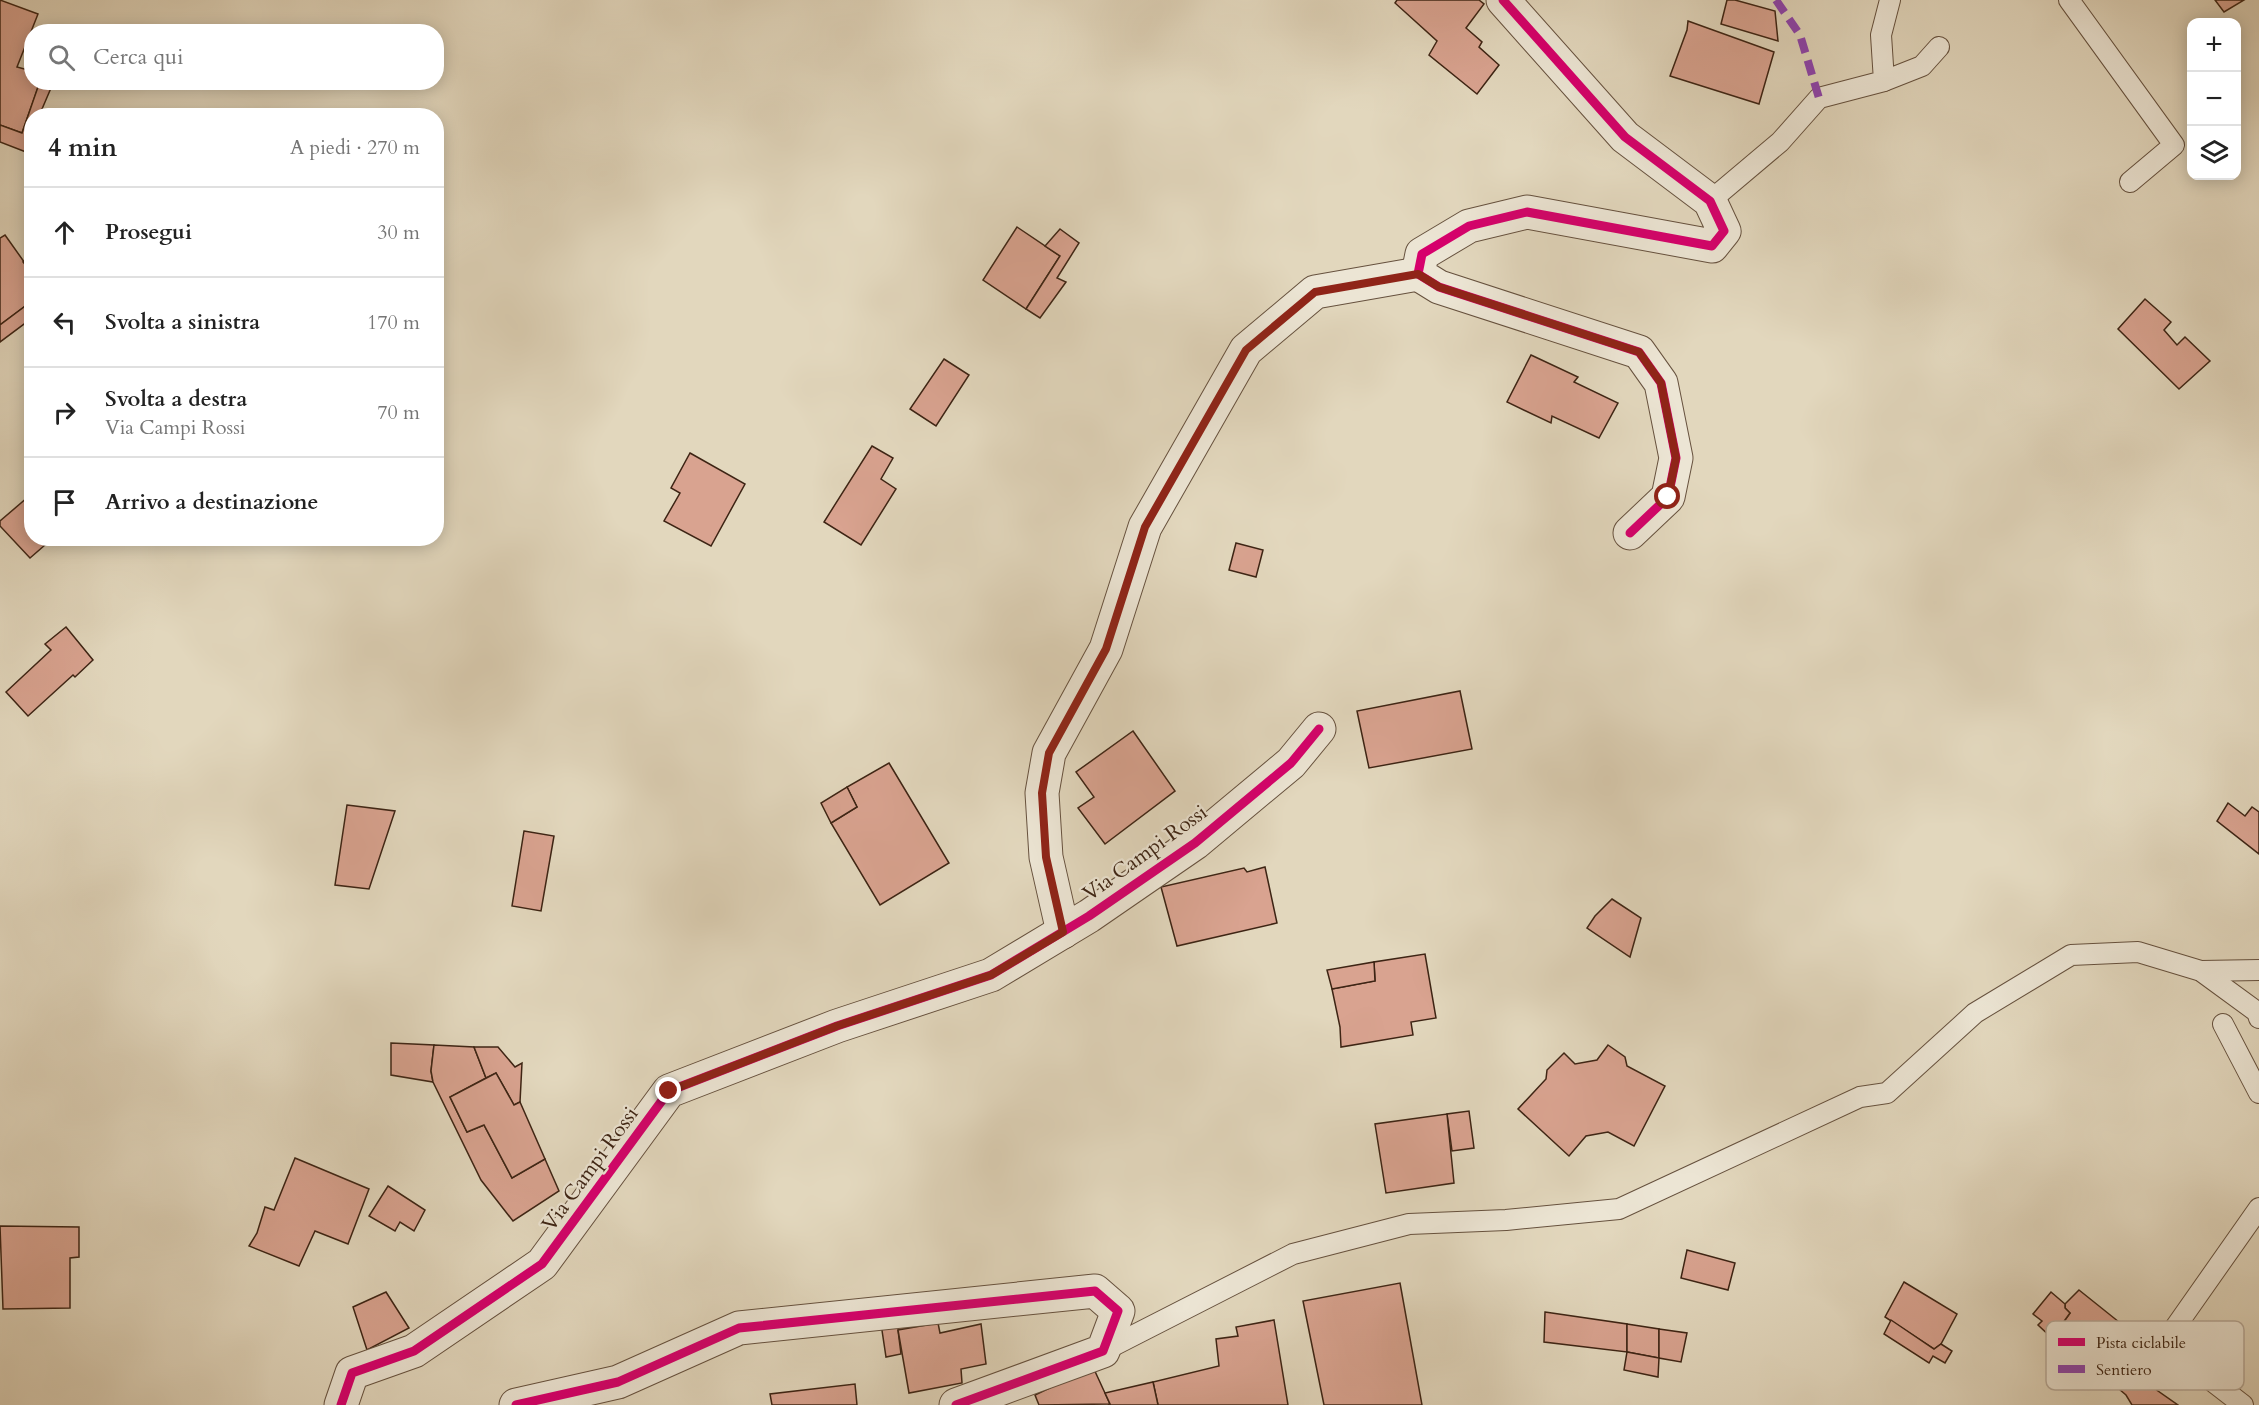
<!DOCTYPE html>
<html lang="it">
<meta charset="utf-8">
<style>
:root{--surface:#fff;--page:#f2f2f2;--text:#222;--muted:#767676;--line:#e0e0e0}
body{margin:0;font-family:Cardo,serif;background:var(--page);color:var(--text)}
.controls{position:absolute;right:18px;top:18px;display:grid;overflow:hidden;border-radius:12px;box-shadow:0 3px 15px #0003}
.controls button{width:54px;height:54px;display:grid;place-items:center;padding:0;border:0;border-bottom:2px solid var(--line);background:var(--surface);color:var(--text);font:30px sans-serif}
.stop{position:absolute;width:18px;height:18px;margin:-14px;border:4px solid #8f2418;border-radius:50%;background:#fff}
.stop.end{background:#8f2418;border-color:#fff;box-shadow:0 2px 6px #0008}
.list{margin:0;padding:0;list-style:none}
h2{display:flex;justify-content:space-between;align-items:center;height:78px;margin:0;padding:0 24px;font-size:26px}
h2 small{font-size:20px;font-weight:400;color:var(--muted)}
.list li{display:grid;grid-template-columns:39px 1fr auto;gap:18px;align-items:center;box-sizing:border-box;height:90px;padding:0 24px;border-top:2px solid var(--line)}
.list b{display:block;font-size:22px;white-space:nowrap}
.list p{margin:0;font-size:20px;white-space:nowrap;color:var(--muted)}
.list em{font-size:20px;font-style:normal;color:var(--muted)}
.icon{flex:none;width:33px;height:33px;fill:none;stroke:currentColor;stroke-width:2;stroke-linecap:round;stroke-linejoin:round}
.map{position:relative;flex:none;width:2259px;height:1405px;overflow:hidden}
.search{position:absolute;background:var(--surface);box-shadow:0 3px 15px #0003;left:24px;top:24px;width:420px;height:66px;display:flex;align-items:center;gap:15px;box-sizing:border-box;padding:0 21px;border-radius:24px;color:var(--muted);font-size:22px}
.panel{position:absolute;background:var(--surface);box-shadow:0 3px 15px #0003;left:24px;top:108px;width:420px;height:438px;border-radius:24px}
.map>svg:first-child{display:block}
.building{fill:#d9a390;stroke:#3d2414;stroke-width:1.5}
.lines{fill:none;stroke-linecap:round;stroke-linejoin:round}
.lane-casing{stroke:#66513e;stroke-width:22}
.street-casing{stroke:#66513e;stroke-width:35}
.lane{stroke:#ece5d4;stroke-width:20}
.street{stroke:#ece5d4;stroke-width:33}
.quiet{stroke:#8e44ad;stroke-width:8;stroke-dasharray:15 8;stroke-linecap:butt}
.cycleway-casing{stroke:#ece5d4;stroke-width:13}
.cycleway{stroke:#d6006c;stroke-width:9}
.route{stroke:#8f2418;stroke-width:8}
.labels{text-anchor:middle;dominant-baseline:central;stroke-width:4.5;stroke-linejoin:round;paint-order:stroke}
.street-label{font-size:21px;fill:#3d2414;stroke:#ece5d4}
.key{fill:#ece5d4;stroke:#b8ab9a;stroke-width:1.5}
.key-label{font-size:16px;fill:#3d2414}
</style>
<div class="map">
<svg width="2259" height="1405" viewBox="0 0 2259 1405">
<rect width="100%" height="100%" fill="#e2d7bd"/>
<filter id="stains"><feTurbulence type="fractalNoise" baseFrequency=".00333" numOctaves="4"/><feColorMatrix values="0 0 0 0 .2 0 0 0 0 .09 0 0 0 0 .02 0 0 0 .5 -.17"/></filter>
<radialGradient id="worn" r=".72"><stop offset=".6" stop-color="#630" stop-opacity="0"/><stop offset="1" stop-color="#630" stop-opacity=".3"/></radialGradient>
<g class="building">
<polygon points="0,0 38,14 17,67 32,71 32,82 40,82 22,133 0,125"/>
<polygon points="1397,0 1479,0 1484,4 1466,28 1482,42 1479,47 1499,65 1477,94 1429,55 1437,41 1395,3"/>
<polygon points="1727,0 1735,0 1775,11 1778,41 1721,24"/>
<polygon points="2215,0 2244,0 2224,12"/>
<polygon points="1688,21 1774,52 1759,104 1670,76 1687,30"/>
<polygon points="39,84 51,88 39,116 32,116 32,137 26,152 0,142 0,125 22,133"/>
<polygon points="1017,227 1060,256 1026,309 983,280"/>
<polygon points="1060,229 1079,243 1057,278 1066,282 1040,318 1026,309 1060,256 1045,246"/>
<polygon points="5,235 32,273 32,301 0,325 0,238"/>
<polygon points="32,256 32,273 23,262"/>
<polygon points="2145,299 2171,322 2164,330 2177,345 2185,337 2210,361 2179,389 2118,329"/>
<polygon points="32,301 32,318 0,342 0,325"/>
<polygon points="1531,355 1578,377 1574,382 1618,403 1599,438 1552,416 1551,423 1507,402"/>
<polygon points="944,359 969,375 936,426 910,409"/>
<polygon points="872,446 893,458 881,479 896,489 861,545 824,522"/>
<polygon points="690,453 745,484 711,546 664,521 680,493 671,488"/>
<polygon points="28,497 32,501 32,538 53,538 30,558 0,526 0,521"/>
<polygon points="1236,543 1263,550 1256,577 1229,570"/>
<polygon points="66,627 93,660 75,677 73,675 28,716 6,692 51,650 45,644"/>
<polygon points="1460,691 1472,749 1369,768 1357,711"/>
<polygon points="1133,731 1175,791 1105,844 1078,808 1094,797 1076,772"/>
<polygon points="889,763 949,863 880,905 831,823 857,807 847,787"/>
<polygon points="847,787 857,807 831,823 821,803"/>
<polygon points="2228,803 2245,816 2252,807 2259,812 2259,854 2217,821"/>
<polygon points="347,805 395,811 369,889 335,885"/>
<polygon points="524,831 554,836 541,911 512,906"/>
<polygon points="1265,867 1277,923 1177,946 1161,887 1244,868 1247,872"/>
<polygon points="1612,899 1641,918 1630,957 1587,928 1595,916"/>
<polygon points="1425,954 1436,1018 1411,1022 1413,1035 1341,1047 1340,1027 1332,989 1375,981 1374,962"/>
<polygon points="1374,962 1375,981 1332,989 1327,970"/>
<polygon points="391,1043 434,1045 431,1071 433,1082 391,1075"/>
<polygon points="434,1045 474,1047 486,1078 450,1097 467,1132 484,1125 512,1178 545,1159 559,1191 513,1221 481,1180 433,1082 431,1071"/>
<polygon points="1608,1045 1625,1057 1627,1066 1665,1086 1634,1146 1608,1132 1586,1136 1569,1156 1518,1109 1546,1079 1547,1070 1564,1053 1575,1064 1597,1060"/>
<polygon points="474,1047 498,1047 515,1067 522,1063 520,1102 514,1105 496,1073 486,1078"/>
<polygon points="496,1073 514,1105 520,1102 545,1159 512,1178 484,1125 467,1132 450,1097"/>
<polygon points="1469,1111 1474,1148 1452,1151 1447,1114"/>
<polygon points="1447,1114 1454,1183 1386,1193 1375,1124"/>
<polygon points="295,1158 369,1189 348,1244 315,1231 299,1266 249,1246 257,1233 265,1207 274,1210"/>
<polygon points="388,1186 425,1210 414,1231 400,1222 395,1231 369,1216"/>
<polygon points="0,1226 79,1227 79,1257 70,1258 70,1308 3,1309"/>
<polygon points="1687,1250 1735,1263 1728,1290 1681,1278"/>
<polygon points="1904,1282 1957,1314 1941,1344 1934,1349 1885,1317"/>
<polygon points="1400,1283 1422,1405 1324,1405 1303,1301"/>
<polygon points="2079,1290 2124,1326 2092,1367 2052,1338 2070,1313 2065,1308 2065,1304"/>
<polygon points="386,1292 409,1328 367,1350 353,1307"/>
<polygon points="2051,1292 2065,1304 2065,1308 2070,1313 2052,1338 2038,1325 2042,1321 2033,1314"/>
<polygon points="1545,1312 1627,1324 1627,1352 1544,1342"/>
<polygon points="905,1315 910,1328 898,1330 901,1354 886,1357 880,1317"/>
<polygon points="1274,1320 1288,1405 1158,1405 1153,1382 1219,1366 1216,1339 1238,1336 1236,1327"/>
<polygon points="1891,1320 1934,1349 1941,1344 1952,1351 1945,1363 1933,1356 1929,1363 1884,1334"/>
<polygon points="938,1323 940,1333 981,1324 986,1364 961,1369 962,1383 909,1393 898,1330"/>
<polygon points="1627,1324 1659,1329 1659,1358 1627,1352"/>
<polygon points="1659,1329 1687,1333 1681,1362 1659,1358"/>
<polygon points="1627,1352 1659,1358 1658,1377 1624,1370"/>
<polygon points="2123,1360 2148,1384 2178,1405 2132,1405 2126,1395 2106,1378"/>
<polygon points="1093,1367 1110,1404 1039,1405 1035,1395"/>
<polygon points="1153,1382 1158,1405 1108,1405 1110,1404 1105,1393"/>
<polygon points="855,1384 857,1405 772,1405 770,1394"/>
</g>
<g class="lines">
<defs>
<g id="lane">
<polyline points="2069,0 2174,145 2130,182"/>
<polyline points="1884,81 1922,66 1939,47"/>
<polyline points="1710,201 1780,142 1819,98 1884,81 1881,35 1890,0"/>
<polyline points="2201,971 2259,970"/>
<polyline points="2223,1024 2259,1093"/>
<polyline points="1103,1351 1293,1254 1409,1224 1506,1220 1619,1209 1860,1097 1887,1093 1975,1013 2071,955 2138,952 2201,971 2257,1012 2259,1018"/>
<polyline points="2243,1405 2176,1353 2174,1329 2259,1208"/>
</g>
<g id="street">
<polyline points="1503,0 1625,137 1710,201 1724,231 1712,246 1527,212 1469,226 1422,254 1418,274 1439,287 1639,352 1661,383 1676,458 1668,497 1630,533"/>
<polyline points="1063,932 1046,857 1042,793 1049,753 1106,649 1145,527 1246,350 1315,292 1418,274"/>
<polyline points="341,1405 352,1373 414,1351 542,1264 669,1091 837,1026 991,975 1089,916 1195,843 1291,763 1319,729"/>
<polyline points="516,1405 618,1382 739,1328 1095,1291 1118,1311 1103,1351 956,1405"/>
</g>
</defs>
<use href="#lane" class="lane-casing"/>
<use href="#street" class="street-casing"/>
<use href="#lane" class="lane"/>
<use href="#street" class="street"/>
<polyline class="quiet" points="1776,0 1800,35 1819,98"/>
<defs>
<g id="cycleway">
<polyline points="1503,0 1625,137 1710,201 1724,231 1712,246 1527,212 1469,226 1422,254 1418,274 1439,287 1639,352 1661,383 1676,458 1668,497 1630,533"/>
<polyline points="341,1405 352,1373 414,1351 542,1264 669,1091 837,1026 991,975 1089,916 1195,843 1291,763 1319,729"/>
<polyline points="516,1405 618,1382 739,1328 1095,1291 1118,1311 1103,1351 956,1405"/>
</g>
</defs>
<use href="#cycleway" class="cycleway-casing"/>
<use href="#cycleway" class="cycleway"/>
</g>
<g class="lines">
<polyline class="route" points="669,1091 837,1026 991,975 1063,932 1046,857 1042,793 1049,753 1106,649 1145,527 1246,350 1315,292 1418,274 1439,287 1639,352 1661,383 1676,458 1668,497"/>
</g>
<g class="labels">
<g class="street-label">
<text transform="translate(1145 853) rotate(-36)">Via Campi Rossi</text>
<text transform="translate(590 1169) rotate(-54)">Via Campi Rossi</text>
</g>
</g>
<rect x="2046" y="1321" width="198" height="69" rx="9" class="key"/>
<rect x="2058" y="1338" width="27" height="8" fill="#d6006c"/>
<rect x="2058" y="1365" width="27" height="8" fill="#8e44ad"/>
<g class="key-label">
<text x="2096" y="1348">Pista ciclabile</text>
<text x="2096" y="1375">Sentiero</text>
</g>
<rect width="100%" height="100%" filter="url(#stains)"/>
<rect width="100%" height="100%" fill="url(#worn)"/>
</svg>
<div class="controls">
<button>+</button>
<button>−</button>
<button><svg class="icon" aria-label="layers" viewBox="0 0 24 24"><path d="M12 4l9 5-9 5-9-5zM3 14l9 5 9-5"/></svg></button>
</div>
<div class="stop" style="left:1668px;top:497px"></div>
<div class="stop end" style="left:669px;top:1091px"></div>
<div class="search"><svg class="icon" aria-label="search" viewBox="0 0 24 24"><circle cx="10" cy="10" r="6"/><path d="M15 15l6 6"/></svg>Cerca qui</div>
<section class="panel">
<h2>4 min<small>A piedi · 270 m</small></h2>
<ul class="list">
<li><svg class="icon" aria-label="ahead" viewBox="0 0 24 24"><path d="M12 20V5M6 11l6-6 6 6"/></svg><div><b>Prosegui</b></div><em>30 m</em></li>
<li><svg class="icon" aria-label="left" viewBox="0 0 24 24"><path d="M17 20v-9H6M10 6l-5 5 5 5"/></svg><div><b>Svolta a sinistra</b></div><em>170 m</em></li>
<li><svg class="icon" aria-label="right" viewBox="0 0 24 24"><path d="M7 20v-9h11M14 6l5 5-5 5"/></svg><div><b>Svolta a destra</b><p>Via Campi Rossi</p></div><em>70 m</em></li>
<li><svg class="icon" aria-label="arrive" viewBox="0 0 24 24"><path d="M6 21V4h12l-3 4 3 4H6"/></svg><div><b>Arrivo a destinazione</b></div></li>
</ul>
</section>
</div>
